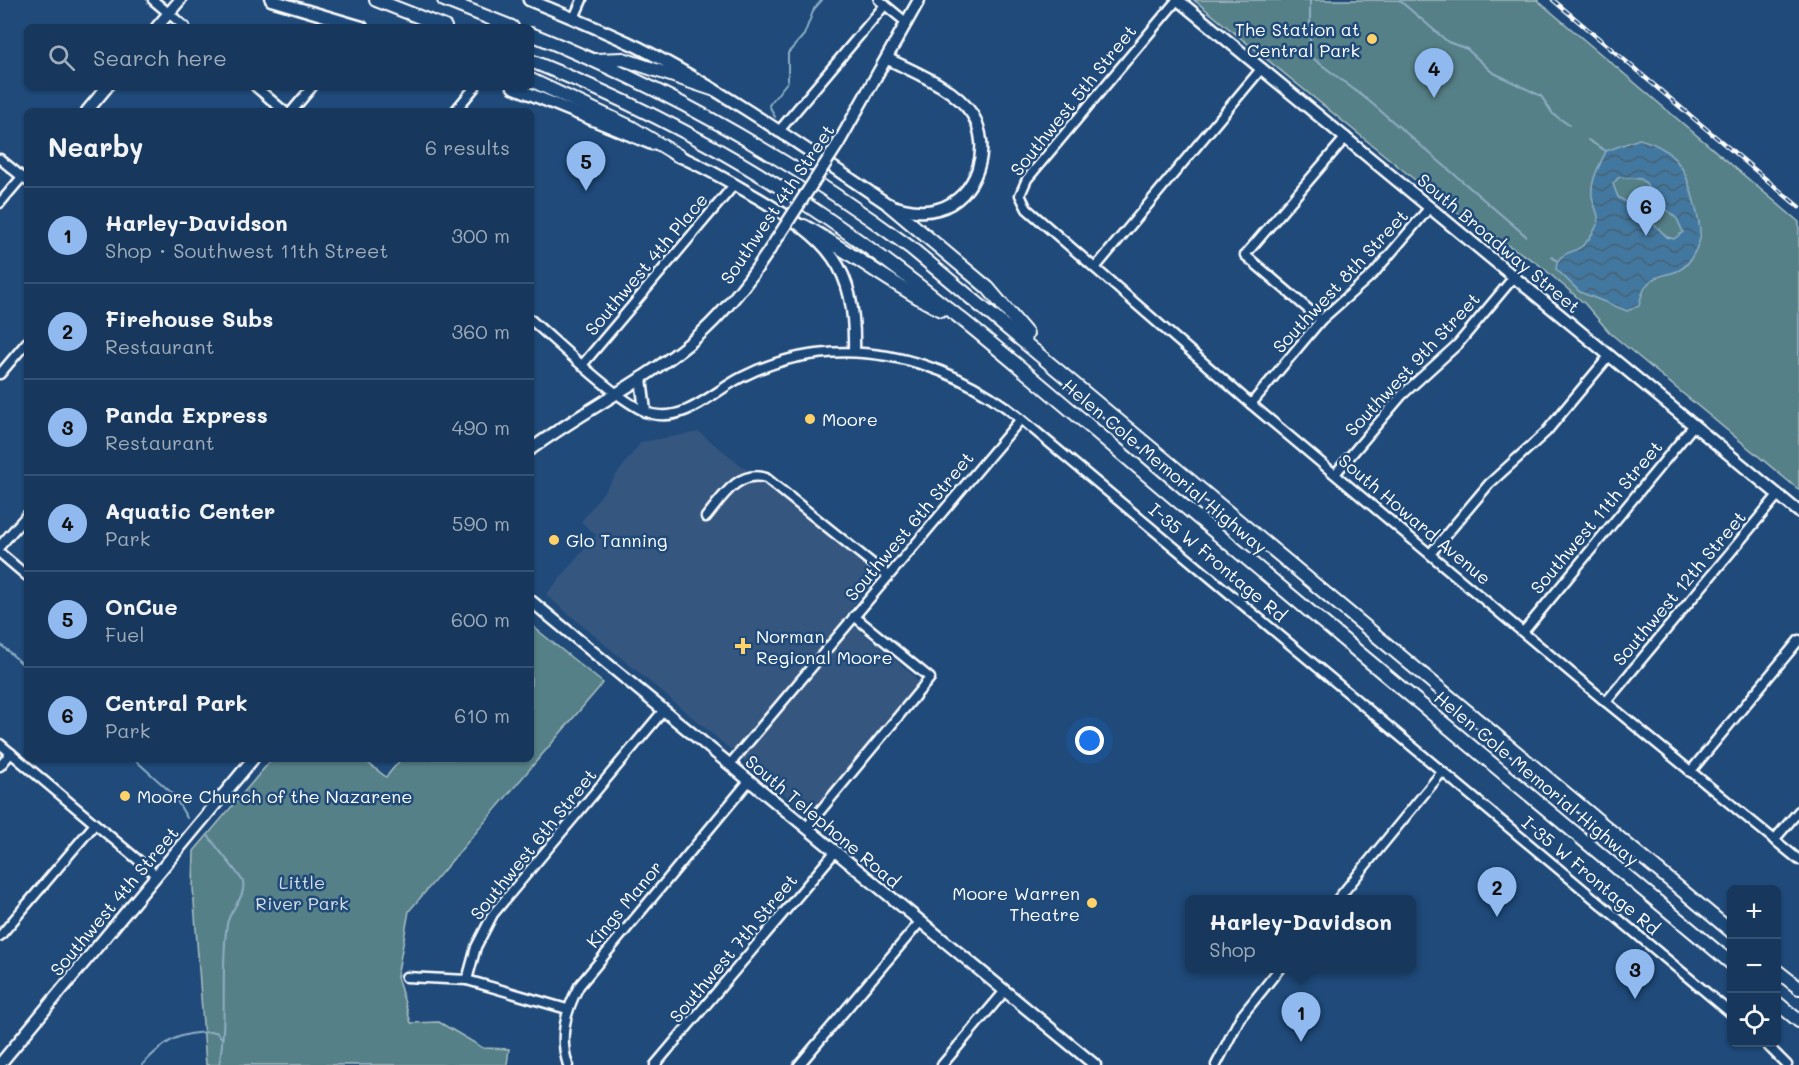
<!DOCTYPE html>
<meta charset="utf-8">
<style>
:root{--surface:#17385c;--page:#203f62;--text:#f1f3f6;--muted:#9eacbb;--line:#365272;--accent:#90b9f0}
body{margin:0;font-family:Mali,sans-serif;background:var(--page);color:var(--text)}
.controls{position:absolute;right:18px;bottom:18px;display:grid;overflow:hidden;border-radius:9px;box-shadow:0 2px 4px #0004}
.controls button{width:54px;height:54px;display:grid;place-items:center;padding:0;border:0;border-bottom:2px solid var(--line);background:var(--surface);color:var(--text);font:30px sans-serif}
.you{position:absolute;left:1090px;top:741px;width:21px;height:21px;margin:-15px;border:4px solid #fff;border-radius:50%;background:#1a73e8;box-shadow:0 0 0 9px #1a73e833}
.badge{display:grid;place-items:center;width:39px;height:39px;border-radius:50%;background:var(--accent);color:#111;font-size:20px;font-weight:700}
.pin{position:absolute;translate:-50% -50px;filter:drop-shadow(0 2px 3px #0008)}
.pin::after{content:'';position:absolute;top:32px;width:21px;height:18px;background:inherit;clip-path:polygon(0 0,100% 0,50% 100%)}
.popup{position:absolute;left:1185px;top:895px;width:231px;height:78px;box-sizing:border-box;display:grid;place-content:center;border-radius:9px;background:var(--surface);filter:drop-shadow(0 2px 4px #0005);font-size:20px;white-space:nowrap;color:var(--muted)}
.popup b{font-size:22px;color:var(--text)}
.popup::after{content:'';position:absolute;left:50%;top:100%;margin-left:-12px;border:12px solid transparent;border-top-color:var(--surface)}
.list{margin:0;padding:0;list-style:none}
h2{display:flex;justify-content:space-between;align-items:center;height:78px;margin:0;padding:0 24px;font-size:26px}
h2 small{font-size:20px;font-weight:400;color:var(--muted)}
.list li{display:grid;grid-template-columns:39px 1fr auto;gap:18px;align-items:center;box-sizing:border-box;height:96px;padding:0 24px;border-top:2px solid var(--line)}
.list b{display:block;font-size:22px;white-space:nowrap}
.list p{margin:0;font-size:20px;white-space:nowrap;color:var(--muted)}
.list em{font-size:20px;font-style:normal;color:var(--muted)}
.icon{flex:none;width:33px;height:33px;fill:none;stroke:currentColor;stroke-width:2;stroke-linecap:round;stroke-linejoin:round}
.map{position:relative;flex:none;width:1799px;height:1065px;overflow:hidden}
.search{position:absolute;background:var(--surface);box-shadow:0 2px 4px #0004;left:24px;top:24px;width:510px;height:66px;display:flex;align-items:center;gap:15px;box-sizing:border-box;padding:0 21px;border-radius:9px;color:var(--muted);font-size:22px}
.panel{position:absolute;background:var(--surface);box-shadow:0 2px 4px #0004;left:24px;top:108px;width:510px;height:654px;border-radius:9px}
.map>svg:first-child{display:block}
.built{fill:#36577f}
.green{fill:#578087;stroke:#abc0c3;stroke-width:1.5}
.water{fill:url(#water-waves);stroke:#8eaec5;stroke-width:1.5;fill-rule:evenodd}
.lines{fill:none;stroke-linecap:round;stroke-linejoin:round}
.stream{stroke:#8eaec5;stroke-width:2}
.minor-casing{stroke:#fff;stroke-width:13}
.major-casing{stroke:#fff;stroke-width:15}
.highway-casing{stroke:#fff;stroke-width:16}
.minor{stroke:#1f4a7a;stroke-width:8}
.major{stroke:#1f4a7a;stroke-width:10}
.highway{stroke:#1f4a7a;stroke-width:12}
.rail-casing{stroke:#fff;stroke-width:4.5}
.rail{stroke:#1f4a7a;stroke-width:2;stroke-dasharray:7;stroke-linecap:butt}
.major-bridge-casing{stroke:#fff;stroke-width:15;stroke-linecap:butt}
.major-bridge{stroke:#1f4a7a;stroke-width:10}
.poi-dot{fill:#ffd166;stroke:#1f4a7a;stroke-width:2}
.labels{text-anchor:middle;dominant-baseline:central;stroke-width:5;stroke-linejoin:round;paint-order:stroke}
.poi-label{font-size:18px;fill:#fff;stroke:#1f4a7a;text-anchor:start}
.street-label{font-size:18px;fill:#fff;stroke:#1f4a7a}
.park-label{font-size:18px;fill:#d5dfe1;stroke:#1f4a7a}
</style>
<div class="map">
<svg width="1799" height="1065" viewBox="0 0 1799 1065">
<defs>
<pattern id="water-waves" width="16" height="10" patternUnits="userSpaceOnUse" patternTransform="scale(1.5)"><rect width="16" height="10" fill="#42789f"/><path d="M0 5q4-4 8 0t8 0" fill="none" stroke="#486071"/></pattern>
</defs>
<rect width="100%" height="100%" fill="#1f4a7a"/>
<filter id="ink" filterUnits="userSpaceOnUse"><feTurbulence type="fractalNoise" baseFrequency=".0167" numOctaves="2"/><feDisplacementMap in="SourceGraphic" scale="12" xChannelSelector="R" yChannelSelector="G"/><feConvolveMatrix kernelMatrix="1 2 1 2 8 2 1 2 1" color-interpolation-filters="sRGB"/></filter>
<g filter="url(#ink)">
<polygon class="built" points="699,432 878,574 844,617 913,675 919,685 809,815 546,595 596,535 581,522 641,442"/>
<g class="green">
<polygon points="1194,0 1537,0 1799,222 1799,490 1610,333 1585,304 1537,263 1467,220 1415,180"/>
<polygon points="531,625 603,683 409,911 397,977 411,1023 439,1022 483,1048 509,1049 507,1065 206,1065 193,888 194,851 272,759 363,759 386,777 401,759 531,759"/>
</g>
<path class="water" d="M1639,139C1656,143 1671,152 1681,167C1689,178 1702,226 1700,239C1698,245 1694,254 1690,260C1674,285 1647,261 1639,306L1627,311L1580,292L1556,269C1558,251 1571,255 1582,246C1587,242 1593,233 1596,227C1602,215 1593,207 1592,196C1590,180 1600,165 1606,151ZM1619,177L1641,179L1646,183L1654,198L1677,219L1683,232L1674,239L1667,237L1642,212L1618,197L1613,184Z"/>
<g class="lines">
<g class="stream">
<polyline points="1310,0 1310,56 1369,101 1526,236"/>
<polyline points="1399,0 1448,42 1467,49 1492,72 1541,96 1553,114 1569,125"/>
<polyline points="775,117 769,105 788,81 788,53 804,35 814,9 822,0"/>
<polyline points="1588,140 1606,151"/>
<polyline points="1552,257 1557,261"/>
<polyline points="0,644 27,668"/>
<polyline points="134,759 173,794 187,818"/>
<path d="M208,835C213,844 242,877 243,882C246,898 230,908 227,924C220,970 228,1019 219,1065"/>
<path d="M142,1065C166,1040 180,1031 216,1032L222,1038"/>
</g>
<defs>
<g id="minor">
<polyline points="153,0 185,27"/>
<polyline points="879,0 907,23"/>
<polyline points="1177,0 1027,179 1020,195 1027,209 1251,404 1606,702 1799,860"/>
<polyline points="574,18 582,0"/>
<polyline points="256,87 284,111"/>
<polyline points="292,111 312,87"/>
<polyline points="455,111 475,87"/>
<polyline points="778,132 885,5"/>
<polyline points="0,159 27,181"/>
<polyline points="0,203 22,177"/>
<polyline points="1095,268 1262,68"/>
<path d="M531,320C557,342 623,407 652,414C686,422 714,391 742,377C836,329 943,355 1021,419L1732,1014"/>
<polyline points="1321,320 1245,255 1346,137"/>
<polyline points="583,364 734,185"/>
<polyline points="0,374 27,342"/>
<polyline points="1251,404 1321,320 1374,273 1430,207"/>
<polyline points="1335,474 1402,395 1458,344 1514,277"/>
<path d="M706,517C721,499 738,469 766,478L888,576"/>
<polyline points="0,546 27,515"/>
<polyline points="0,553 27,576"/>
<polyline points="1430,554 1489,484 1546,432 1610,355"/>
<polyline points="1524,631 1694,425"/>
<polyline points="1606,702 1778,495"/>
<polyline points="0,744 156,875"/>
<polyline points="730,764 1021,419"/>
<polyline points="0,766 11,753"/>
<polyline points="1690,772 1799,640"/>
<polyline points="806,828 930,678 854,616"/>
<polyline points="1774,840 1799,811"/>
<polyline points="1337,900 1442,772"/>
<polyline points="0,936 95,824"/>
<polyline points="406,977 467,980 567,1009"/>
<polyline points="467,980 476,947 493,914 664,710"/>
<polyline points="1764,1042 1787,1065"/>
<path d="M568,1065C559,1037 565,1012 579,986L749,781"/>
<polyline points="655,1065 835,852"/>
<polyline points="799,1065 920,922"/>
<polyline points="942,1065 1004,992"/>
<polyline points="1216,1065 1240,1018 1280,968"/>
</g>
<g id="major">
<polyline points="271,0 362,27"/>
<path d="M529,0C566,15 602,30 638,47C726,92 807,150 889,205C906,210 921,214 938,209C977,198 993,147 972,114C954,87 916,73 888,59"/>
<polyline points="1178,0 1799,512"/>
<polyline points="157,27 180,0"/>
<polyline points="513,87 652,144"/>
<polyline points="87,111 107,87"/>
<polyline points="838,144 919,0"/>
<path d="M672,153C702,165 730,182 758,198C828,240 856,264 854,351"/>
<polyline points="641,378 645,411"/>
<path d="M531,449C583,411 641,383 691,342C725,314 752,277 776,240"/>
<polyline points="531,601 1095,1065"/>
<polyline points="0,1064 253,759"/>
</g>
<g id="highway">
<polyline points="376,0 445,27"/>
<polyline points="444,0 512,27"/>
<path d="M531,34C667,88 793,161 911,248L1732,932"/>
<polyline points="596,60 623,59 712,89"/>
<path d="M531,61C634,102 734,154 825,217C954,305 1071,412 1191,512C1371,663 1551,813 1732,964"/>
<polyline points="531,80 631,127 679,156"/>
<polyline points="889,205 988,288 1027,334"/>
<path d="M804,226C851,252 893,286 941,310"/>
<polyline points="1776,970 1799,988"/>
<polyline points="1776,1002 1799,1021"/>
</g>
</defs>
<use href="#minor" class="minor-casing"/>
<use href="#major" class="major-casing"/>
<use href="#highway" class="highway-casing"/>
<use href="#minor" class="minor"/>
<use href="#major" class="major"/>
<use href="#highway" class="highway"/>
<defs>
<polyline id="rail" points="1553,0 1799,207"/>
</defs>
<use href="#rail" class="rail-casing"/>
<use href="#rail" class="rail"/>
<defs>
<polyline id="major-bridge" points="776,240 838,144"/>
</defs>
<use href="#major-bridge" class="major-bridge-casing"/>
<use href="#major-bridge" class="major-bridge"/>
</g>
</g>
<g class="poi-dot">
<circle cx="1372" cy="39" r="6"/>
<circle cx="810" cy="419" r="6"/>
<circle cx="554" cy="540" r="6"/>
<path d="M740 637h6v6h6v6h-6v6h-6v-6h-6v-6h6z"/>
<circle cx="125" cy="796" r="6"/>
<circle cx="1092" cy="903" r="6"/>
</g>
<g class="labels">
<g class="poi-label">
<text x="1360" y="29" text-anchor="end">The Station at<tspan x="1360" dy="21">Central Park</tspan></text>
<text x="822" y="419">Moore</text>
<text x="566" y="540">Glo Tanning</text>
<text x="756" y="636">Norman<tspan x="756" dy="21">Regional Moore</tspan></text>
<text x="137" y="796">Moore Church of the Nazarene</text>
<text x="1080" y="893" text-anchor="end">Moore Warren<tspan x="1080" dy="21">Theatre</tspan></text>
</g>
<g class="street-label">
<text transform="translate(1073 100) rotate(-51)">Southwest 5th Street</text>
<text transform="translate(777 204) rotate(-56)">Southwest 4th Street</text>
<text transform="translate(1499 243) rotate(40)">South Broadway Street</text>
<text transform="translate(646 264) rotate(-50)">Southwest 4th Place</text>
<text transform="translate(1340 281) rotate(-47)">Southwest 8th Street</text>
<text transform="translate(1412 364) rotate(-47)">Southwest 9th Street</text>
<text transform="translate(1165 466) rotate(40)">Helen Cole Memorial Highway</text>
<text transform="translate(1596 517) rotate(-50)">Southwest 11th Street</text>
<text transform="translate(1415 519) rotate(40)">South Howard Avenue</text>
<text transform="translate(909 526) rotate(-50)">Southwest 6th Street</text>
<text transform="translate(1218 562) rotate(40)">I-35 W Frontage Rd</text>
<text transform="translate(1679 588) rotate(-50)">Southwest 12th Street</text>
<text transform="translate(1537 778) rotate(40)">Helen Cole Memorial Highway</text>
<text transform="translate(823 821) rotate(40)">South Telephone Road</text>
<text transform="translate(533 844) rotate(-51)">Southwest 6th Street</text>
<text transform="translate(1591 875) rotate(40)">I-35 W Frontage Rd</text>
<text transform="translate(114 901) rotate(-50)">Southwest 4th Street</text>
<text transform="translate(624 904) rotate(-50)">Kings Manor</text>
<text transform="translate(733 948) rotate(-50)">Southwest 7th Street</text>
</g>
<g class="park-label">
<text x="302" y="882">Little<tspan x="302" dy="21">River Park</tspan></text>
</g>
</g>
</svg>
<div class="controls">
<button>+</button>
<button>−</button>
<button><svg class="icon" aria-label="locate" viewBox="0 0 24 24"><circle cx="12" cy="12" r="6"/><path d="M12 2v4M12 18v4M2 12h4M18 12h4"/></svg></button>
</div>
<div class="you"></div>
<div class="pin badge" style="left:1301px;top:1042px">1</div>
<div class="popup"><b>Harley-Davidson</b>Shop</div>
<div class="pin badge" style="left:1497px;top:917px">2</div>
<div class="pin badge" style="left:1635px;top:999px">3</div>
<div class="pin badge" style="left:1434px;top:98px">4</div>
<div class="pin badge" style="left:586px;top:191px">5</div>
<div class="pin badge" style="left:1646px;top:236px">6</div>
<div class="search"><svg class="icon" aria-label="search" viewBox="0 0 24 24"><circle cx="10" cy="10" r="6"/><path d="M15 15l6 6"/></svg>Search here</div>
<section class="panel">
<h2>Nearby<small>6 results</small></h2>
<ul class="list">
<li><span class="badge">1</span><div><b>Harley-Davidson</b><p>Shop · Southwest 11th Street</p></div><em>300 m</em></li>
<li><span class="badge">2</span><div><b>Firehouse Subs</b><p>Restaurant</p></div><em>360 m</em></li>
<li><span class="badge">3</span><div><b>Panda Express</b><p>Restaurant</p></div><em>490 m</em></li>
<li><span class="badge">4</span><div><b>Aquatic Center</b><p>Park</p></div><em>590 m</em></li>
<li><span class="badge">5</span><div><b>OnCue</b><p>Fuel</p></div><em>600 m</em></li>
<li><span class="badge">6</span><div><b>Central Park</b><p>Park</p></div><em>610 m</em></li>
</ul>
</section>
</div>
